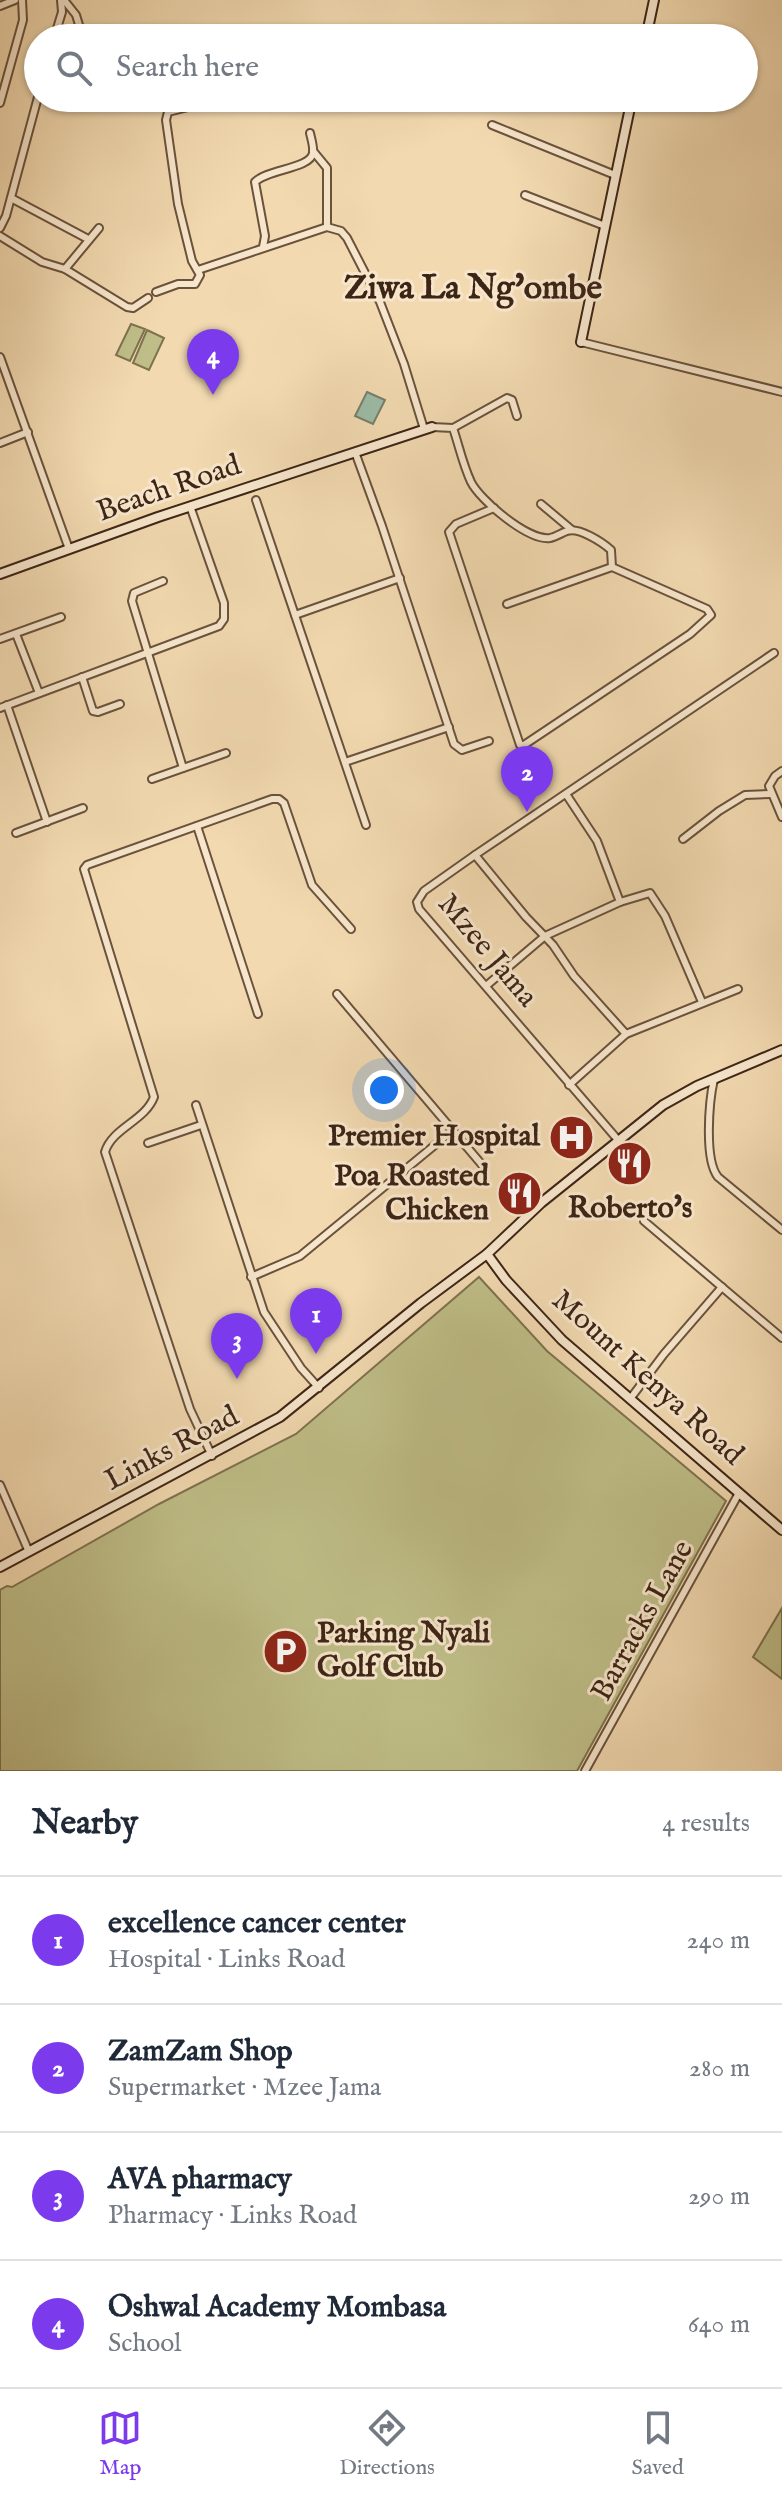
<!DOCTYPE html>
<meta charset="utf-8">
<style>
:root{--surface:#fff;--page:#f6f6f7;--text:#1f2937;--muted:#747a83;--line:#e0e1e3;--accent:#7c3aed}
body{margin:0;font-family:"IM FELL English",serif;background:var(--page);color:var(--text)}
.you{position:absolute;left:384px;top:1090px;width:28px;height:28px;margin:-20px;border:6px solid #fff;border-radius:50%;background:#1a73e8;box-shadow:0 0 0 12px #1a73e833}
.badge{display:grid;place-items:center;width:52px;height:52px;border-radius:50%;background:var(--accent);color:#fff;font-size:26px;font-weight:700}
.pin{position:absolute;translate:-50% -66px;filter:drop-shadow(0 2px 4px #0008)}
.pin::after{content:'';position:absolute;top:42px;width:28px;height:24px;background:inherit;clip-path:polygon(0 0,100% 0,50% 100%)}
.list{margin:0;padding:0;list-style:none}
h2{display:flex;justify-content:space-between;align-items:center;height:104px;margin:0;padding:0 32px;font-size:34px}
h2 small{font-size:26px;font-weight:400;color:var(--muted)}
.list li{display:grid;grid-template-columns:52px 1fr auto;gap:24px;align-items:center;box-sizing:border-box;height:128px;padding:0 32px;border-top:2px solid var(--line)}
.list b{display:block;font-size:30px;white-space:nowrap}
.list p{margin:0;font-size:26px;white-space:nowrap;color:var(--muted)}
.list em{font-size:26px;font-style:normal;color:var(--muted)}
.icon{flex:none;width:44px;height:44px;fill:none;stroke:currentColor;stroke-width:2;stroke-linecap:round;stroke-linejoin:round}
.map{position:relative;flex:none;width:782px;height:1771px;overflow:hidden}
.search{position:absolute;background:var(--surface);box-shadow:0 2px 6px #0004;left:24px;right:24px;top:24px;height:88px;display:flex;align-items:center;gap:20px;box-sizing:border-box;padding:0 28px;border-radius:44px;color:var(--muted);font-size:30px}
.sheet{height:616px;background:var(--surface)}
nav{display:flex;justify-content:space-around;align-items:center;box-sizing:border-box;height:112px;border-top:2px solid var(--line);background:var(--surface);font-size:22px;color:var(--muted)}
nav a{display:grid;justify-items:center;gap:4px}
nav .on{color:var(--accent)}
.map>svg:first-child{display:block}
.green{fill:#bfbe88;stroke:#7e724f;stroke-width:2}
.water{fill:#9cbba6;stroke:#767f6c;stroke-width:2}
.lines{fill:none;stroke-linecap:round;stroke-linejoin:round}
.minor-casing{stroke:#6a523c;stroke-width:10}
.secondary-casing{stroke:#3d2516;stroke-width:12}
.minor{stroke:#f7e6cc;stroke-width:6}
.secondary{stroke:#f7e6cc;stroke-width:8}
.labels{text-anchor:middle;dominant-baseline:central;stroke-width:6;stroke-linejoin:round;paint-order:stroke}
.street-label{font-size:30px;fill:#3d2516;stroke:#f7e6cc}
.poi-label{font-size:30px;font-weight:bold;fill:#3d2516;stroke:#f7e6cc;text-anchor:end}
.quarter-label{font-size:34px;font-weight:bold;fill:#3d2516;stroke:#f7e6cc}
</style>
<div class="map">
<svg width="782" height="1771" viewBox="0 0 782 1771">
<rect width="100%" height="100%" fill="#f2d9b0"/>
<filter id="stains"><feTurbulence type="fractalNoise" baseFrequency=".0025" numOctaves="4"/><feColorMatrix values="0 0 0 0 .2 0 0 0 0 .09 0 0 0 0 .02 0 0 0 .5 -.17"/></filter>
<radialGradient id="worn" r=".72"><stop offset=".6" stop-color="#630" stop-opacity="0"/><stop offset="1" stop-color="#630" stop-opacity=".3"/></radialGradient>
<g class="green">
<polygon points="131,324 145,329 130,361 116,355"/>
<polygon points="147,330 164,338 149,370 133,363"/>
<polygon points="479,1277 547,1351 726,1501 577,1771 0,1771 0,1590 7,1586 12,1587 159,1504 296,1434"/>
<polygon points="782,1608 782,1679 753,1657"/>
</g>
<polygon class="water" points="367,392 385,400 373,424 355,416"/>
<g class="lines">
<defs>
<g id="minor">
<polyline points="64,0 76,15 83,38"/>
<polyline points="0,6 15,0"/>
<polyline points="54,38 62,12 61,0"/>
<polyline points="0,103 23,20 22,0"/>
<polyline points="492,125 615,175"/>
<polyline points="313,151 327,168 327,227"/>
<polyline points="525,195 605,226"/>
<polyline points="11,198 88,239"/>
<polyline points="0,228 6,216 38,97"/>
<polyline points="0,236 42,262 65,269 127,307 133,308 148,298"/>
<path d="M263,247L265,236L255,182C267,169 310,169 313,153C314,147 311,138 310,133"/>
<polyline points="65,269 99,228"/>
<polyline points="198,270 327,227 341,231 347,238 380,302 404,364 424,429"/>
<polyline points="156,292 178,284 195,284 200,275 192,261 178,204 166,120 168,112 196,105 256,98"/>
<polyline points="581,342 782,392"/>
<polyline points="0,357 69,549"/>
<path d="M432,427L453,428C459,446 463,465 471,482C480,500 528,541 550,538C556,537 561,533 567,531C579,527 602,542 611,550L612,567"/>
<polyline points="453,428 507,398 512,400 517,416"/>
<polyline points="0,443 28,432"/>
<polyline points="355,452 382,526 454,744 462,750 489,741"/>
<polyline points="256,500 366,825"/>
<polyline points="541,504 572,530"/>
<polyline points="494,508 456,524 449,532 520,745 524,745 690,634 711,615 707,609 612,567 507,604"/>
<polyline points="163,581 134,593 132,601 183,768"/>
<polyline points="295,615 400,578"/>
<polyline points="16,634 39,693"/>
<polyline points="0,639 61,617"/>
<polyline points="82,677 93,711 98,712 120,704"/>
<polyline points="7,705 47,822"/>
<polyline points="0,708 219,626 224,619 224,603 190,506"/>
<polyline points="345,762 449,727"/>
<polyline points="782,771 775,776 769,786 782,817"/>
<polyline points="152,779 226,753"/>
<polyline points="566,794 597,841 620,902"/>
<polyline points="197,826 258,1014"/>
<polyline points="16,833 83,808"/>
<polyline points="683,839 719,811 745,795 770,794"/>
<polyline points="475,855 526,917 553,945 574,976 626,1034"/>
<polyline points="486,986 545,936 620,902 650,893 665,916 702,1002"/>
<polyline points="337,994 483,1166"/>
<path d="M714,1079C709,1101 704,1160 718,1177L782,1230"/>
<polyline points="569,1085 626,1034 738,989"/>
<polyline points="196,1105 264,1312 301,1368 319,1388"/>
<polyline points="618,1140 419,909 417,902 424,891 475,855 774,653"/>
<polyline points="148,1143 201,1125"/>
<polyline points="644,1221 782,1338"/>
<polyline points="251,1277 300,1256 452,1131"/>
<polyline points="630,1399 664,1354 722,1287"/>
<path d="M212,1456L190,1409L105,1152C112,1128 145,1121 154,1097L84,869L87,865L272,799H279L284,803L312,885L351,929"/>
<polyline points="0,1485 29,1552"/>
<polyline points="585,1771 739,1493"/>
</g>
<g id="secondary">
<polyline points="646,38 654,0"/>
<polyline points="581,342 632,98"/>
<polyline points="0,574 158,517 432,427"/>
<polyline points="487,1254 506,1280 562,1340 782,1530"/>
<polyline points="0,1567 280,1417 421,1303 487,1254 541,1203 663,1105 697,1086 782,1050"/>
</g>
</defs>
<use href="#minor" class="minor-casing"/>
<use href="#secondary" class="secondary-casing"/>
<use href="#minor" class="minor"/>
<use href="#secondary" class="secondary"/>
</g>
<defs>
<symbol id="hospital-disc" viewBox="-11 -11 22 22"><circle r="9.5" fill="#8f2418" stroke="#f7e6cc"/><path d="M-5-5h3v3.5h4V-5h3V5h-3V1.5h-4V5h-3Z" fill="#fff"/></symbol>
<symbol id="restaurant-disc" viewBox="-11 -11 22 22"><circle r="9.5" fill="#8f2418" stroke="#f7e6cc"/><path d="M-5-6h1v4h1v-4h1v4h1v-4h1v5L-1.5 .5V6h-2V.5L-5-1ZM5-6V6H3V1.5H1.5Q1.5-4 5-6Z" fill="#fff"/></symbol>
<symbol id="parking-disc" viewBox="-11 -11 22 22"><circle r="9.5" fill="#8f2418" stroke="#f7e6cc"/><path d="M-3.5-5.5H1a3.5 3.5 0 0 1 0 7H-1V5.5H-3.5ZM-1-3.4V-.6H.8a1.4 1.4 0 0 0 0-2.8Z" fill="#fff"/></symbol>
</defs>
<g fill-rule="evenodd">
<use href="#hospital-disc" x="546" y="1112" width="51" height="51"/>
<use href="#restaurant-disc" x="604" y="1138" width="51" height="51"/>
<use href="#restaurant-disc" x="494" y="1168" width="51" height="51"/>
<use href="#parking-disc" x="260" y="1626" width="51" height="51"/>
</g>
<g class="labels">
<g class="street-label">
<text transform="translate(169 489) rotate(-19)">Beach Road</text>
<text transform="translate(487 951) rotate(50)">Mzee Jama</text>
<text transform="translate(647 1378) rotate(42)">Mount Kenya Road</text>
<text transform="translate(172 1449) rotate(-28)">Links Road</text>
<text transform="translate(643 1621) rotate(-61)">Barracks Lane</text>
</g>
<g class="poi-label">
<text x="540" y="1137">Premier Hospital</text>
<text x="489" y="1177">Poa Roasted<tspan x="489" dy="34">Chicken</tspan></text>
<text x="630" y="1209" text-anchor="middle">Roberto's</text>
<text x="317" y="1634" text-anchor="start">Parking Nyali<tspan x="317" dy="34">Golf Club</tspan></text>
</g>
<g class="quarter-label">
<text x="473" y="288">Ziwa La Ng'ombe</text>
</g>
</g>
<rect width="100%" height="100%" filter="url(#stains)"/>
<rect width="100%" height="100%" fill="url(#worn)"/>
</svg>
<div class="you"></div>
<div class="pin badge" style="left:316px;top:1354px">1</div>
<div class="pin badge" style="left:527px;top:812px">2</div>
<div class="pin badge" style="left:237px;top:1379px">3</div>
<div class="pin badge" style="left:213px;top:395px">4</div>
<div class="search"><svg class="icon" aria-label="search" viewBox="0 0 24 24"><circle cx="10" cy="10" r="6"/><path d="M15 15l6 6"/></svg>Search here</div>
</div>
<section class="sheet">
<h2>Nearby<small>4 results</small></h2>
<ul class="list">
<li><span class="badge">1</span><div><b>excellence cancer center</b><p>Hospital · Links Road</p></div><em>240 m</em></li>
<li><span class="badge">2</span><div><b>ZamZam Shop</b><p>Supermarket · Mzee Jama</p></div><em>280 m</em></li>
<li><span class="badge">3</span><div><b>AVA pharmacy</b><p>Pharmacy · Links Road</p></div><em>290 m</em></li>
<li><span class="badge">4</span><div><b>Oshwal Academy Mombasa</b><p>School</p></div><em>640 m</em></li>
</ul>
</section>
<nav>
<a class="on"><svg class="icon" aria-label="map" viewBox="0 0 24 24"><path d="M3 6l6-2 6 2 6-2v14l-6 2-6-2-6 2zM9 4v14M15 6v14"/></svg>Map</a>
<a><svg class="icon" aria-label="directions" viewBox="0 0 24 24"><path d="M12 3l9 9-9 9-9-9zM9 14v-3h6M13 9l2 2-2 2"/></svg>Directions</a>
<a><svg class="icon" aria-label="saved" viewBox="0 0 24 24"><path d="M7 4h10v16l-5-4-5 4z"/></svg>Saved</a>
</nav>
